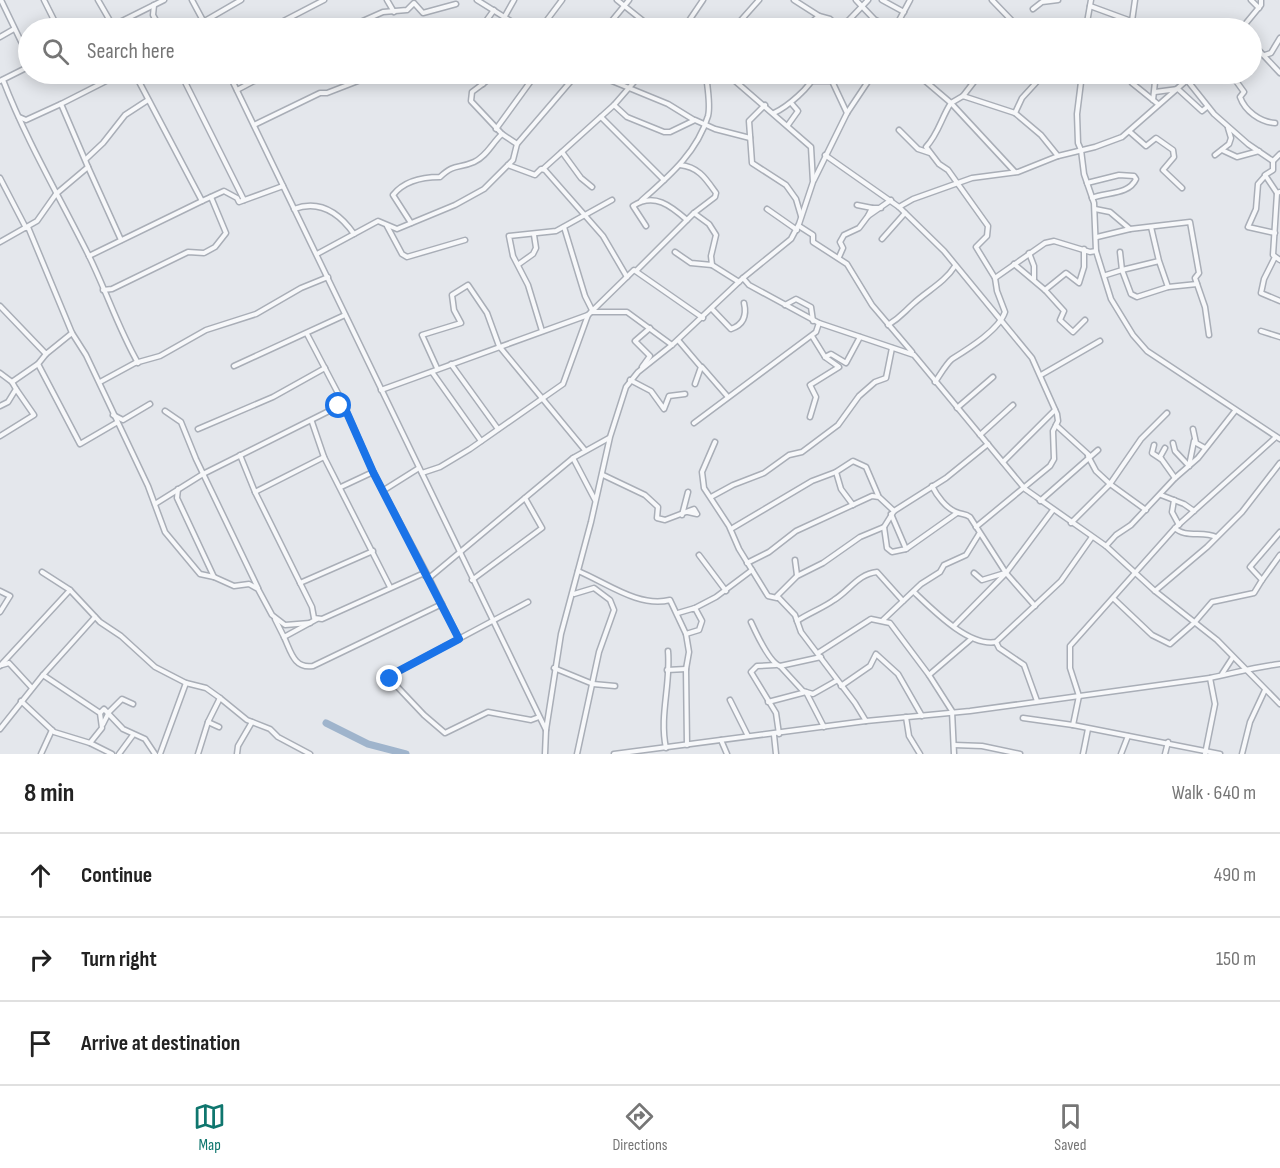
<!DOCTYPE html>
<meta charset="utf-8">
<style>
:root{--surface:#fff;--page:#f2f2f2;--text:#222;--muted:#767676;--line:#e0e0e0;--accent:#0f766e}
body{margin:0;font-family:"Sofia Sans Condensed",sans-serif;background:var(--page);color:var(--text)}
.stop{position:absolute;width:18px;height:18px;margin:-14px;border:4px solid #1a73e8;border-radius:50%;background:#fff}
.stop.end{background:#1a73e8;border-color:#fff;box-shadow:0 2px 6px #0008}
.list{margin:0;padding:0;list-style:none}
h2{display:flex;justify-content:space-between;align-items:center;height:78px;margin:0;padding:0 24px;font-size:26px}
h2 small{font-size:20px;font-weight:400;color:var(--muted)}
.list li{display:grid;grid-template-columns:39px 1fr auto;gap:18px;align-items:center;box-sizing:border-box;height:84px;padding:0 24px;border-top:2px solid var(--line)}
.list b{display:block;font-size:22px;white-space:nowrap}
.list em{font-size:20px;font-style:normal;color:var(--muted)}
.icon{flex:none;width:33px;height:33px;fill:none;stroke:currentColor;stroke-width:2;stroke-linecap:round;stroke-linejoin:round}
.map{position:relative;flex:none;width:1280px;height:754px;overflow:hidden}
.search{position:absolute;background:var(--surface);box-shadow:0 3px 15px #0003;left:18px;right:18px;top:18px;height:66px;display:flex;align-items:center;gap:15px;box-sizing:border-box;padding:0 21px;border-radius:33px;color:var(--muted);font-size:22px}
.sheet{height:330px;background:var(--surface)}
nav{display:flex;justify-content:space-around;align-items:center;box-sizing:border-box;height:84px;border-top:2px solid var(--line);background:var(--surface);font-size:16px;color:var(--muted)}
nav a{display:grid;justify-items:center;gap:3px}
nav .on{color:var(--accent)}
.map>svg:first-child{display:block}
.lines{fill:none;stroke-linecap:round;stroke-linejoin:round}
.river{stroke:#9fb4cc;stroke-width:7}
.minor-casing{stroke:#a9aeb7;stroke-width:7}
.minor{stroke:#f7f8fa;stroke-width:4}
.route{stroke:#1a73e8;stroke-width:8}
</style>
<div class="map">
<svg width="1280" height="754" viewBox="0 0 1280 754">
<rect width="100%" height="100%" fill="#e4e7ec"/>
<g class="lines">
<polyline class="river" points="326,723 368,744 406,754"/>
<defs>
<g id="minor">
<polyline points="1,0 28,56"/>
<polyline points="44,0 58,28"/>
<polyline points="98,0 113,26"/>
<polyline points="192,0 207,28"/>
<polyline points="387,0 394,12"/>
<polyline points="477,0 522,28"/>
<polyline points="617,0 652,28"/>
<polyline points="794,0 819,16"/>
<polyline points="856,0 874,19 891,28"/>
<polyline points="882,0 904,12"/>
<polyline points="992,0 1019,28"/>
<polyline points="1251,0 1259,8"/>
<polyline points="154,5 153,15 160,28"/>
<polyline points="1090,6 1150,28"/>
<polyline points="1033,9 1042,2 1058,0"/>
<polyline points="505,16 514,0"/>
<polyline points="1132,21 1135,0"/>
<polyline points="203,22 241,0"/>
<polyline points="108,28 164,0"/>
<polyline points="270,28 324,0"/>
<polyline points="347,28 383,12 407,10 414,3 423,13 456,4"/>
<polyline points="481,28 494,10"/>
<polyline points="541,28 562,0"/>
<polyline points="606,28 629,0"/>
<polyline points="684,28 703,0"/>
<polyline points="734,28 759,0"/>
<polyline points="805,28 819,16 830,19 839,27"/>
<polyline points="837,28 849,20 868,0"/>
<polyline points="895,28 910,0"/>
<polyline points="1086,28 1091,0"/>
<polyline points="1242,28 1261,5 1261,0"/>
<polyline points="0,37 14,29"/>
<polyline points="1252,43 1280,73"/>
<polyline points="1265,55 1271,53 1280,38"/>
<polyline points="135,74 202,201 224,191 237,198 239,202 283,186"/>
<polyline points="181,74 244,200"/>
<polyline points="229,74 546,730 545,754"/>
<polyline points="468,74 483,84"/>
<polyline points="496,74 472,92 471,101 502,134"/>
<polyline points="595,74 668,104 694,120"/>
<polyline points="917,74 951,103 963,96 1015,113 1041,135 1058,156"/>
<polyline points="1082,74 1077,114 1078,143 1081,150 1084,174 1094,203 1096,251 1111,299 1133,335 1147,351 1280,439"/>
<polyline points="1151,74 1155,82 1153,100"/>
<path d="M1231,74L1244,92L1240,97C1245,111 1260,122 1275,123"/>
<path d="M3,80C26,140 59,196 88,254C106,290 118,328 138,363"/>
<polyline points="1187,80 1194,74"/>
<polyline points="0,81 28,67"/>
<polyline points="813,81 832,81 847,113"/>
<polyline points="1132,83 1158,104"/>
<polyline points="237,90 267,74"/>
<polyline points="1155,92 1178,89 1202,111 1207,107"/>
<polyline points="963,96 980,74"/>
<polyline points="614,105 641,74"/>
<polyline points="765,105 749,121 752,163 786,185 796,199 801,216"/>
<path d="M774,113C787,107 811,87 815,74"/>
<polyline points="1015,113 1022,98 1044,74"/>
<polyline points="19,117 26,120 61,104"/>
<polyline points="601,117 664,180"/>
<polyline points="254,125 320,93 327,93 376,74"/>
<polyline points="788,125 798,111 792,104"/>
<polyline points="496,129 536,74"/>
<polyline points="899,130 918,149 930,153"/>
<polyline points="1130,132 1146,146 1156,138 1173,150 1174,157 1163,170 1182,188"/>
<polyline points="1222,150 1237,157 1259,151"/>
<polyline points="562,152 581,178 592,187"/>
<polyline points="825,155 899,207 913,199 972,178 1018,172 1058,156 1095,147 1122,137 1187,80 1214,114 1248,144 1273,161 1280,154"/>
<polyline points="1215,155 1229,144 1231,138 1228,128"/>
<polyline points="86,159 103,143 125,115 148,100"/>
<polyline points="1273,161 1273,170 1265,175 1277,193"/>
<polyline points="508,165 535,175 541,169 545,170 603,236 627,277"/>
<polyline points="88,167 121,240"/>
<polyline points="543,169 614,105 627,117 664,132 670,132 695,120 715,129 750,138"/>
<polyline points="1265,176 1258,184 1256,209 1248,227 1275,233"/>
<polyline points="0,178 26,228"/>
<polyline points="814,180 847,113 873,74"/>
<path d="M1087,183L1119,175L1134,176L1136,179C1129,195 1106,192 1092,198"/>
<polyline points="1280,192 1277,193 1273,255 1280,260"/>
<path d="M641,201C668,177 697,153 708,116C711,105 707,86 706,74"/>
<polyline points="857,205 872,208"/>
<polyline points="899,207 944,251 1032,358 1057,414 1058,421 1053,431 1054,459 1050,466 976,527"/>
<polyline points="881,208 872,208 868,216 891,200"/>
<path d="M294,209C321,199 340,214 354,234"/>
<polyline points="767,209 797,230"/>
<polyline points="1095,209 1110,212 1130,229 1097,237"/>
<path d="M411,223L393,195C404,181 423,177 440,177C455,163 458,169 474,162C487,156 492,143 502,134L517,144"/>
<polyline points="387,226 402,254 407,257 465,240"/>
<path d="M646,226L633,206C654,192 671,206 687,220"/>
<polyline points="799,226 813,235 813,242 847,264 872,305 912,352"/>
<polyline points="28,227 72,333 86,355 148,486 165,532 200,574 214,577 234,586 249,584 258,589 272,615 285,625 310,623"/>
<polyline points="564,227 585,296 592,310"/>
<polyline points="1151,227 1159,261 1122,270 1131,294 1137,297 1168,287 1159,261"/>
<polyline points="1130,229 1190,222 1199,273 1195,278 1205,307 1209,335"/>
<polyline points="882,239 905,213"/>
<polyline points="0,242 37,221 56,194 88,167 61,104 120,74"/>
<polyline points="675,252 691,263 712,265 711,256 716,235 709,224 694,213"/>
<polyline points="1029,253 1034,266 1034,279"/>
<polyline points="317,254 378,221 397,229 455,205 484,189 513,160 517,144 577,74"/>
<polyline points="89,256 202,201"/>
<polyline points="839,257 843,248 840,242 844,235 859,228 868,216"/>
<polyline points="1275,257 1264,279 1261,293 1280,301"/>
<polyline points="519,264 533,254 536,248 534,235"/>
<polyline points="1014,264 1045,290 1064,311 1060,320 1073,332 1085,320"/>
<polyline points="712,265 739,282"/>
<path d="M637,270L694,213L715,197L716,193C706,179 699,167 680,165"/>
<polyline points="1106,275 1122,270 1120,252"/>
<polyline points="743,278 749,285 819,323 914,355 1025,489 1106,546 1155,591 1217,640 1280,704"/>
<polyline points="995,278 1045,243 1054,241 1090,252 1096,251"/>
<polyline points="1168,287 1197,284"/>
<polyline points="103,290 112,289 188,252 204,253 215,247 226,233 211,197"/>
<polyline points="1045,290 1066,273 1079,283 1084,267 1084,249"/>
<polyline points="785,305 796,299 811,307 813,321"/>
<polyline points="0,306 46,354 72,333"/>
<path d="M712,309L731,329C743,325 747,316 744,303"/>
<polyline points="591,312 627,312 672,345"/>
<path d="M888,325C901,317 903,313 913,304C927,291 945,282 955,266"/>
<polyline points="542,331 528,285 513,256 509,236 556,231 612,200"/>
<polyline points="1261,331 1280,337"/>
<polyline points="307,334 341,399 373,472"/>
<polyline points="678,340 701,367 695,384"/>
<polyline points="825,357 831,354 846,363 860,337"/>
<polyline points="38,364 80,444 116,423"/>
<polyline points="451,364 498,429"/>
<polyline points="234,366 345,315"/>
<polyline points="642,367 650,356 635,341 650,328"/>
<polyline points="702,367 728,397"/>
<polyline points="437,368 422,335 461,323 454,310 452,295 468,285 487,313 499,346 584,449"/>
<polyline points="432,372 481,441"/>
<polyline points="0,373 12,382 16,389 8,402 0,406"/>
<polyline points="1041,375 1100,341"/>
<polyline points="630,380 651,391 664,409 669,396 685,394"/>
<polyline points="12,382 38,364 46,354"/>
<polyline points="100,382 135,363 160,356 206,330 256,314 301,288 328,277"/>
<path d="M935,382C940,375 946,364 952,359C968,349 999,330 1005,312L997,291L995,278L976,247L987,236L988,226L948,170L939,164L926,147C939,133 941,118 951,103L1015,172"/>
<polyline points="381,390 588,315"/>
<polyline points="957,408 993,377"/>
<polyline points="165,411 181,422 196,459 258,588"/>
<polyline points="113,415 123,420 150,404"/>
<polyline points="810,417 816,397 810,385 839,367 825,357 812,336"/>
<polyline points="312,422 324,457"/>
<polyline points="694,423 816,332 819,323"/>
<polyline points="1056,425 1090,456"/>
<polyline points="198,429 273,397 325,368"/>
<polyline points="1193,429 1196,443 1205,448"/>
<polyline points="980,435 1013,405"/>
<polyline points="0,436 34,415 16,389"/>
<polyline points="715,442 702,472 704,488 729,526 739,549 768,596 777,598"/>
<polyline points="1173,443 1175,451 1189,466"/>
<polyline points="1154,445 1152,453 1161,459"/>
<polyline points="1165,448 1160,457 1175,478"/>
<polyline points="240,455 255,492 324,457 390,587"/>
<polyline points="1088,456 1096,471 1110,484 1141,439 1167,413"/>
<polyline points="573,458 595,500"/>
<polyline points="1003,462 1055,410"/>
<polyline points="1189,466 1194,441"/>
<polyline points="422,473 440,467 470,449 563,384 588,315 634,270 703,318"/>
<polyline points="603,475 645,495 658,507 657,518 665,520 694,509 697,514 688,512"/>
<path d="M932,486C937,496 946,508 956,512C962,515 965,513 970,517L1006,573L1035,606"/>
<polyline points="341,487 373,472 429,578 573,458 609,438"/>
<polyline points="178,489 177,498 214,577"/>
<polyline points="384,490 419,468"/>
<polyline points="255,492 312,607 314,618 322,619 422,574 429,578 459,639"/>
<polyline points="1161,495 1184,504 1194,511"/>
<polyline points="711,497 733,485 764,473 789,455 802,452 838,425 859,396 875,382 886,378 892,348"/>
<polyline points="1174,500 1172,512 1179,525"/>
<polyline points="1040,501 1098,450"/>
<polyline points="155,504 203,474 343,404"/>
<polyline points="853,505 841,489 836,472 853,461 866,467 878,495"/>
<polyline points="682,515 688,492"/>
<polyline points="1071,523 1110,484 1146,510"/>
<polyline points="884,527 887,548 892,552 906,549 891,514"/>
<path d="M1175,528C1184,538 1204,531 1216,537"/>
<polyline points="731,529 812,481 836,472"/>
<polyline points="1106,546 1116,535 1131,525 1175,478 1198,458 1235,411"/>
<polyline points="906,549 957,513"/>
<polyline points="699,555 726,591"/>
<polyline points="795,560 797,575"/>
<polyline points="747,563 769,552 796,531 872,496 879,497 894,511 946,478 988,444"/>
<path d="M578,571C607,583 639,608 670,600L686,634"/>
<polyline points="42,572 70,590 100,622 121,636 155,667 186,683 206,688 220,698"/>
<polyline points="974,573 982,580 1005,573"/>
<polyline points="472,580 542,528 525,498"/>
<polyline points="1262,580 1280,555"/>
<polyline points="300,583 373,551"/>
<polyline points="0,591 10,596 0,612"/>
<polyline points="1155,591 1207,547 1242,512 1280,463"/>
<path d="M914,592C933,610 969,647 996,642L1061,581L1092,537"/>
<polyline points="574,594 594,588 610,600 614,610 599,652 577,754"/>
<polyline points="1114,599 1152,635 1170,644 1194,623 1212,602 1254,593 1262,580 1250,567 1280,532"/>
<polyline points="528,602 393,674 390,679 424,715 445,733 488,712 531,720 539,717"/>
<polyline points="693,609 716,597 752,570"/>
<polyline points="678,613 695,608 702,621 699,630 686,634 689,652 686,669 687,745"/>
<polyline points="275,619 284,637"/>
<path d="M317,619L284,637C291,652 294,669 313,666L442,604"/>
<polyline points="883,620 921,584 940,572 944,565 966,555 979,534"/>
<path d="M797,621C809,613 823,608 834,600C850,590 858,574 877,572L903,601"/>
<path d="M751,622C756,633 770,663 780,666L803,691L813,694L836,681"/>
<polyline points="954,626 1006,573 1053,510"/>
<polyline points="996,642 999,648 1024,665 1037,701"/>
<polyline points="818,653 871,619 890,623 929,675 952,711 954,754"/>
<polyline points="2,665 9,663 32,688"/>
<polyline points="776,665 757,666 751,672 776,713 779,734"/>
<polyline points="0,666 70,590"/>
<polyline points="780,666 821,657"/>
<polyline points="554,668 593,684 615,686"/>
<polyline points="667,670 686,669"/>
<polyline points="1222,674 1233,657"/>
<polyline points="43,675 100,713 102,728 90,743"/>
<polyline points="929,675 971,639"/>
<polyline points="841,686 870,666 876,654 898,674 922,716"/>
<polyline points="730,700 748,736"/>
<polyline points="21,701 54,732 90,743 112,754"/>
<polyline points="768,702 806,692 824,727"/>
<polyline points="100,713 104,709 123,729 145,739 155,754"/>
<polyline points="906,717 909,736 920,754"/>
<polyline points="1023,718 1073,725 1220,754"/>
<polyline points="866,721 855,703 801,632 795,615 777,596 797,576 823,563 860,537 884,527 894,511"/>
<polyline points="208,722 220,698 247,720 270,729 278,737 310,754"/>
<polyline points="103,724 109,712 122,699 133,704"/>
<polyline points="1073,725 1079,696 1070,668 1070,646 1175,528 1276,437"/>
<polyline points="0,729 43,675 95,617"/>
<polyline points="546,730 561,634 591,522 610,437 626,387 638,372 672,345 743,278 791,239 799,224 813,182 811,147 727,74"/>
<polyline points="774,735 776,754"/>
<polyline points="721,740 727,754"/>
<polyline points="954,745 982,746 1020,754"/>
<path d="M666,748C659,716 671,684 668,651"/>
<polyline points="41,754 52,730"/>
<polyline points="119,754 133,735"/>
<polyline points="160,754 186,683"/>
<polyline points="198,754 208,722 219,727"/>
<polyline points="237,754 238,746 252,722"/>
<path d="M614,754L866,721L970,711L1210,678C1234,673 1255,667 1280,664"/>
<polyline points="1083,754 1088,729"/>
<polyline points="1121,754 1128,736"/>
<polyline points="1165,754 1168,742"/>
<polyline points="1205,754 1215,704 1210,678"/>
<polyline points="1242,754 1250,722 1265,690"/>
</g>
</defs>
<use href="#minor" class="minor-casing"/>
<use href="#minor" class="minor"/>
</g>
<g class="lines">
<polyline class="route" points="339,406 343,404 373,472 459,639 393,674 390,679"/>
</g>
</svg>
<div class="stop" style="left:339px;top:406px"></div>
<div class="stop end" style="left:390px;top:679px"></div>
<div class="search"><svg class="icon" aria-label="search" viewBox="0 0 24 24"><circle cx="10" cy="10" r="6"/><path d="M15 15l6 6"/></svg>Search here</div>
</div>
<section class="sheet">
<h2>8 min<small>Walk · 640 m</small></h2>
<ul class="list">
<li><svg class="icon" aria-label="ahead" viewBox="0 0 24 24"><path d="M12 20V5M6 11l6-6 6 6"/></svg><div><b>Continue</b></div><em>490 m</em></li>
<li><svg class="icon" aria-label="right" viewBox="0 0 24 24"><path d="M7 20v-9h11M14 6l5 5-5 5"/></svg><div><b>Turn right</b></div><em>150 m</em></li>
<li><svg class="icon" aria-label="arrive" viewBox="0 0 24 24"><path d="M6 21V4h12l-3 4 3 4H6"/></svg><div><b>Arrive at destination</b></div></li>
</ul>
</section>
<nav>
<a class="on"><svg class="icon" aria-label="map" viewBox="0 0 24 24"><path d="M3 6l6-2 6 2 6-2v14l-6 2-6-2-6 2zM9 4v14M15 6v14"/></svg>Map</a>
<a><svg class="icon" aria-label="directions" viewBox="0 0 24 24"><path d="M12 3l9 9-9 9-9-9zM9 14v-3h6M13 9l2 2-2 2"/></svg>Directions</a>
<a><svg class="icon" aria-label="saved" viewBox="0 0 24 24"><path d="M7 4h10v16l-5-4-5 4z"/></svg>Saved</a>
</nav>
